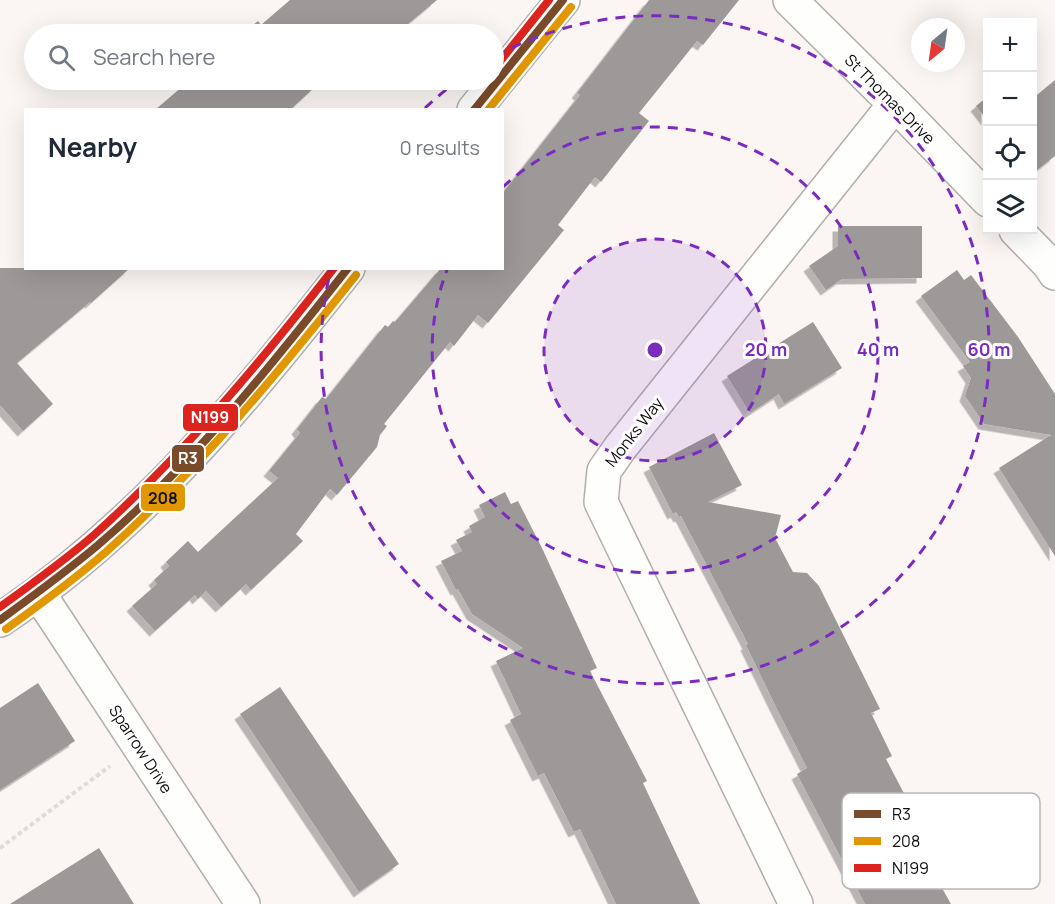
<!DOCTYPE html>
<meta charset="utf-8">
<style>
:root{--surface:#fff;--page:#f6f6f7;--text:#1f2937;--muted:#747a83;--line:#e0e1e3}
body{margin:0;font-family:Manrope,sans-serif;background:var(--page);color:var(--text)}
.controls{position:absolute;right:18px;top:18px;display:grid;overflow:hidden;border-radius:0px;box-shadow:0 6px 24px #0002}
.controls button{width:54px;height:54px;display:grid;place-items:center;padding:0;border:0;border-bottom:2px solid var(--line);background:var(--surface);color:var(--text);font:30px sans-serif}
.compass{position:absolute;left:911px;top:18px;width:54px;height:54px;border-radius:50%;background:var(--surface);box-shadow:0 6px 24px #0002;rotate:209deg}
.list{margin:0;padding:0;list-style:none}
h2{display:flex;justify-content:space-between;align-items:center;height:78px;margin:0;padding:0 24px;font-size:26px}
h2 small{font-size:20px;font-weight:400;color:var(--muted)}
.icon{flex:none;width:33px;height:33px;fill:none;stroke:currentColor;stroke-width:2;stroke-linecap:round;stroke-linejoin:round}
.map{position:relative;flex:none;width:1055px;height:904px;overflow:hidden}
.search{position:absolute;background:var(--surface);box-shadow:0 6px 24px #0002;left:24px;top:24px;width:480px;height:66px;display:flex;align-items:center;gap:15px;box-sizing:border-box;padding:0 21px;border-radius:33px;color:var(--muted);font-size:22px}
.panel{position:absolute;background:var(--surface);box-shadow:0 6px 24px #0002;left:24px;top:108px;width:480px;height:162px;border-radius:0px}
.map>svg:first-child{display:block}
.building{fill:#9c9998;filter:url(#shadow)}
.lines{fill:none;stroke-linecap:round;stroke-linejoin:round}
.minor-casing{stroke:#b1aeac;stroke-width:36}
.tertiary-casing{stroke:#b1aeac;stroke-width:36}
.path{stroke:#dedcdb;stroke-width:4;stroke-dasharray:4.5 3;stroke-linecap:butt}
.minor{stroke:#fefefd;stroke-width:33}
.tertiary{stroke:#fefefd;stroke-width:33}
.bus-1-casing{stroke:#fff;stroke-width:12}
.bus-2-casing{stroke:#fff;stroke-width:12}
.bus-3-casing{stroke:#fff;stroke-width:12}
.bus-1{stroke:#7a4b2a;stroke-width:8}
.bus-2{stroke:#e09702;stroke-width:8}
.bus-3{stroke:#dc241f;stroke-width:8}
.ring{fill:none;stroke:#7b2cbf;stroke-width:3;stroke-dasharray:10 8}
.labels{text-anchor:middle;dominant-baseline:central;stroke-width:6;stroke-linejoin:round;paint-order:stroke}
.street-label{font-size:16px;fill:#13100f;stroke:#fff}
.key{fill:#fff;stroke:#b8b7b7;stroke-width:1.5}
.key-label{font-size:16px;fill:#13100f}
.centre{fill:#7b2cbf;stroke:#fff;stroke-width:3}
.ring-label{font-size:18px;text-anchor:middle;font-weight:bold;fill:#7b2cbf;stroke:#fff;stroke-width:6;stroke-linejoin:round;paint-order:stroke}
.line-badge{stroke:#fff;stroke-width:2}
.badge-label{font-size:16px;text-anchor:middle;font-weight:bold;fill:#fff}
.pale-badge-label{font-size:16px;text-anchor:middle;font-weight:bold;fill:#111}
</style>
<div class="map">
<svg width="1055" height="904" viewBox="0 0 1055 904">
<defs>
<filter id="shadow"><feDropShadow dx="-5.5" dy="5.5" stdDeviation="0" flood-color="#0004"/></filter>
</defs>
<rect width="100%" height="100%" fill="#fbf5f4"/>
<g class="building">
<polygon points="290,0 437,0 396,34 242,34 258,21 261,25"/>
<polygon points="649,0 739,0 703,45 697,41 639,113 649,121 601,182 595,177 558,225 564,230 488,323 478,315 454,346 450,342 384,424 387,426 380,435 377,447 337,495 330,489 296,534 303,541 251,590 246,584 221,607 206,591 198,599 195,595 155,631 132,606 157,584 154,580 169,566 166,562 188,541 198,552 278,478 269,471 300,433 297,429 322,397 326,399 385,325 388,327 393,321 395,322 441,268 502,268 502,194 580,95 577,93"/>
<polygon points="190,80 308,80 315,87 290,110 155,110"/>
<polygon points="1055,80 1055,156 1032,174 1032,99"/>
<polygon points="987,97 987,120 976,106"/>
<polygon points="838,226 922,226 922,278 842,279 826,290 809,266 838,246"/>
<polygon points="0,268 130,268 91,303 90,302 17,363 53,404 23,431 0,405"/>
<polygon points="957,270 964,280 971,275 1018,337 1055,394 1055,556 999,468 1051,435 984,424 965,396 971,378 963,366 970,362 921,296"/>
<polygon points="813,322 842,368 784,404 779,394 750,413 727,376"/>
<polygon points="714,433 742,485 708,502 781,515 775,538 793,572 807,573 819,586 880,709 871,713 892,756 886,759 919,822 908,828 951,904 865,904 797,774 807,768 776,707 746,645 748,644 681,516 679,517 676,512 673,514 649,467"/>
<polygon points="505,492 511,504 518,501 542,548 597,668 590,671 647,781 643,783 700,904 616,904 580,829 574,832 544,773 538,776 510,720 521,714 496,661 523,648 472,614 458,589 456,590 441,561 462,551 456,540 472,532 469,526 485,517 479,505"/>
<polygon points="38,683 75,741 0,790 0,708"/>
<polygon points="280,687 399,864 359,892 240,714"/>
<polygon points="99,848 134,904 10,904"/>
</g>
<g class="lines">
<defs>
<g id="minor">
<polyline points="790,0 895,104 988,200"/>
<polyline points="1016,230 1049,264 1055,273"/>
<polyline points="39,594 243,904"/>
<polyline points="796,904 601,502 604,471 620,448 895,104"/>
</g>
<g id="tertiary">
<polyline points="474,110 563,0"/>
<path d="M0,620C140,527 245,399 348,268"/>
</g>
</defs>
<use href="#minor" class="minor-casing"/>
<use href="#tertiary" class="tertiary-casing"/>
<polyline class="path" points="0,848 110,766"/>
<use href="#minor" class="minor"/>
<use href="#tertiary" class="tertiary"/>
<defs>
<g id="bus-1">
<polyline points="474,110 563,0"/>
<path d="M0,620C33,596 66,572 98,545C192,465 271,366 348,268"/>
</g>
<g id="bus-2">
<polyline points="488,110 571,7"/>
<path d="M6,629C41,604 75,579 107,551C200,468 279,372 356,275"/>
</g>
<g id="bus-3">
<polyline points="494,69 549,0"/>
<path d="M0,607C32,584 64,561 94,535C183,455 260,363 334,268"/>
</g>
</defs>
<use href="#bus-1" class="bus-1-casing"/>
<use href="#bus-2" class="bus-2-casing"/>
<use href="#bus-3" class="bus-3-casing"/>
<use href="#bus-1" class="bus-1"/>
<use href="#bus-2" class="bus-2"/>
<use href="#bus-3" class="bus-3"/>
</g>
<circle cx="655" cy="350" r="111" fill="#7b2cbf" fill-opacity=".12"/>
<g class="ring">
<circle cx="655" cy="350" r="111"/>
<path d="M503 187A223 223 0 1 1 447 270"/>
<path d="M425 108A334 334 0 0 1 459 80M496 56A334 334 0 1 1 331 269"/>
</g>
<g class="labels">
<g class="street-label">
<text transform="translate(890 99) rotate(45)">St Thomas Drive</text>
<text transform="translate(634 432) rotate(-52)">Monks Way</text>
<text transform="translate(141 749) rotate(57)">Sparrow Drive</text>
</g>
</g>
<rect x="842" y="793" width="198" height="96" rx="9" class="key"/>
<rect x="854" y="810" width="27" height="8" fill="#7a4b2a"/>
<rect x="854" y="837" width="27" height="8" fill="#e09702"/>
<rect x="854" y="864" width="27" height="8" fill="#dc241f"/>
<g class="key-label">
<text x="892" y="820">R3</text>
<text x="892" y="847">208</text>
<text x="892" y="874">N199</text>
</g>
<circle cx="655" cy="350" r="9" class="centre"/>
<g class="ring-label">
<text x="766" y="356">20 m</text>
<text x="878" y="356">40 m</text>
<text x="989" y="356">60 m</text>
</g>
<g class="line-badge">
<rect x="182" y="403" width="57" height="29" rx="6" fill="#dc241f"/>
<rect x="171" y="444" width="34" height="29" rx="6" fill="#7a4b2a"/>
<rect x="140" y="483" width="46" height="29" rx="6" fill="#e09702"/>
</g>
<g class="badge-label">
<text x="210" y="423">N199</text>
<text x="188" y="464">R3</text>
</g>
<g class="pale-badge-label">
<text x="163" y="504">208</text>
</g>
</svg>
<div class="controls">
<button>+</button>
<button>−</button>
<button><svg class="icon" aria-label="locate" viewBox="0 0 24 24"><circle cx="12" cy="12" r="6"/><path d="M12 2v4M12 18v4M2 12h4M18 12h4"/></svg></button>
<button><svg class="icon" aria-label="layers" viewBox="0 0 24 24"><path d="M12 4l9 5-9 5-9-5zM3 14l9 5 9-5"/></svg></button>
</div>
<svg class="compass" viewBox="-18 -18 36 36"><path d="M0-13l5 13h-10z" fill="#e53935"/><path d="M0 13l5-13h-10z" fill="#747a83"/></svg>
<div class="search"><svg class="icon" aria-label="search" viewBox="0 0 24 24"><circle cx="10" cy="10" r="6"/><path d="M15 15l6 6"/></svg>Search here</div>
<section class="panel">
<h2>Nearby<small>0 results</small></h2>
<ul class="list">
</ul>
</section>
</div>
